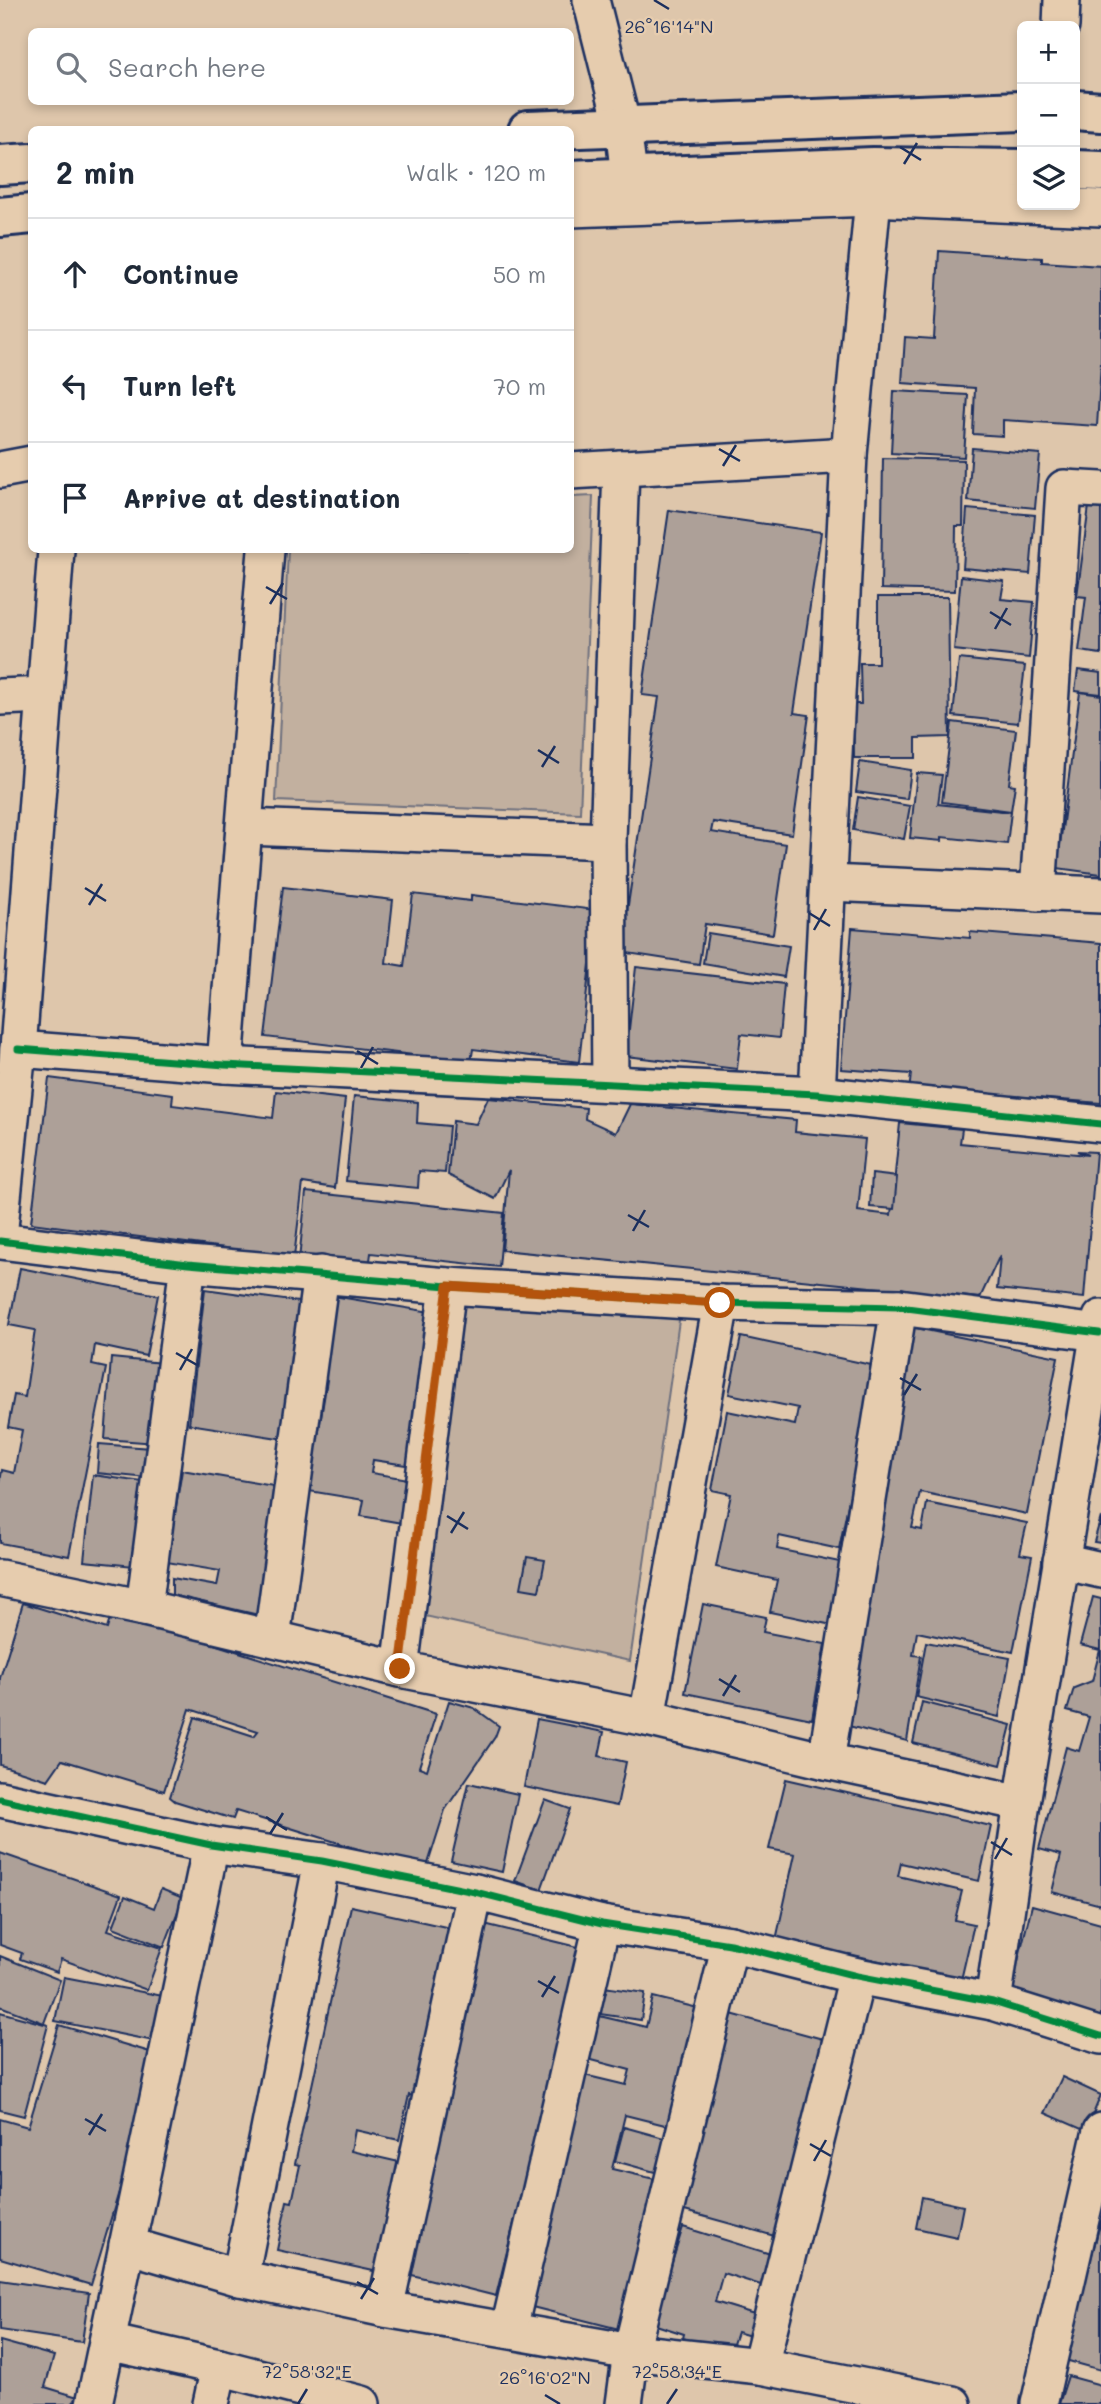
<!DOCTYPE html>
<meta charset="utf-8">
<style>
:root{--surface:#fff;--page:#f2f2f3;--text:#1f2937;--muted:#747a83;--line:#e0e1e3}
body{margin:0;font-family:Mali,sans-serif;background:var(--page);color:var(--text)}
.controls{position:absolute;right:21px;top:21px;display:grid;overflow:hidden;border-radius:10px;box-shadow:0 4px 10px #0003}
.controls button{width:63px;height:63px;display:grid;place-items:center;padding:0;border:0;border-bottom:2px solid var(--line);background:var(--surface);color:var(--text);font:35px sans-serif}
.stop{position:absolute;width:21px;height:21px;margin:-16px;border:5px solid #b45309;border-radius:50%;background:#fff}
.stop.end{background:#b45309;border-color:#fff;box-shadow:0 2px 7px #0008}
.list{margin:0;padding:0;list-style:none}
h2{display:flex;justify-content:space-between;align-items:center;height:91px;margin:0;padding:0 28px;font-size:30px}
h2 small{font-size:23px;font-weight:400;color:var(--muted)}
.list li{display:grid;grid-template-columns:46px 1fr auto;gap:21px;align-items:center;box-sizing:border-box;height:112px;padding:0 28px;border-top:2px solid var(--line)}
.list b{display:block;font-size:26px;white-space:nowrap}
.list em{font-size:23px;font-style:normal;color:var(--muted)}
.icon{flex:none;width:38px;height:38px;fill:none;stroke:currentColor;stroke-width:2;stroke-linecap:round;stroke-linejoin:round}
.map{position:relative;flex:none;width:1101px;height:2404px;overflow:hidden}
.search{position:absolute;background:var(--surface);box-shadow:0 4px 10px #0003;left:28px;top:28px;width:546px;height:77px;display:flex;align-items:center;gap:18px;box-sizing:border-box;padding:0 24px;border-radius:10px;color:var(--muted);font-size:26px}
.panel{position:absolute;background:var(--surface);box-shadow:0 4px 10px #0003;left:28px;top:126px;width:546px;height:427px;border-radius:10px}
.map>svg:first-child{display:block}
.green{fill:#c2b09f;stroke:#6e707e;stroke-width:2}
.building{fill:#ada098;stroke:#1b2f5e;stroke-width:2}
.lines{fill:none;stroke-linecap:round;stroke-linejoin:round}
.minor-casing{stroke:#1b2f5e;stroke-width:40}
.secondary-casing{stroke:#1b2f5e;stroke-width:44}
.minor{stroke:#e6ccae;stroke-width:35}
.secondary{stroke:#e6ccae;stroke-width:38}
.cycleway-casing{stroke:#e6ccae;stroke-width:11}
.cycleway{stroke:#00873e;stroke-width:7}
.route{stroke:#b45309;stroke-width:9}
.ticks{fill:none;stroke:#1b2f5e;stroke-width:2.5}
.ticks-label{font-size:18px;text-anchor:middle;fill:#1b2f5e;stroke:#e6ccae;stroke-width:5;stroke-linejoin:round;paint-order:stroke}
</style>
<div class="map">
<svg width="1101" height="2404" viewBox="0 0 1101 2404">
<rect width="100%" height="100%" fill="#dec6ab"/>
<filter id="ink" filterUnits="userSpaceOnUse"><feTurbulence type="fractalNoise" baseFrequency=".0143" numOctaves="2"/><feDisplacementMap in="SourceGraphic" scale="14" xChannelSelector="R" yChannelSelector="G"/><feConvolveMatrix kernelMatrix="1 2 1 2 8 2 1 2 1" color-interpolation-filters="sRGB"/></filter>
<g filter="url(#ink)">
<g class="green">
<polygon points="593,496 580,813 276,801 288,550 570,550 571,497"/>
<polygon points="455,1270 683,1293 630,1661 425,1616"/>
</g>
<g class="building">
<polygon points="939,251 1042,258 1042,262 1101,266 1101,363 1097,426 1003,420 1003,436 973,434 975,388 902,383 905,337 934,339"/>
<polygon points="894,391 968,395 964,457 891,453"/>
<polygon points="972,448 1040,454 1035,508 968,501"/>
<polygon points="883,458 964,460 963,526 956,526 955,591 881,589"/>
<polygon points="1089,506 1101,507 1101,654 1079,651 1086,597 1077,596"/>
<polygon points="967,509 1035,515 1030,574 963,568"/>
<polygon points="669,510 821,532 794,713 809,715 792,834 713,822 711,832 786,844 773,934 705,924 699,964 621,952 659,697 642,695"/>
<polygon points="961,576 1004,581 1001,599 1034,602 1029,658 954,650"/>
<polygon points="878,597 948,597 950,737 916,738 916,758 854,758 853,704 861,704 860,663 878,663"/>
<polygon points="959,659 1025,666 1018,723 953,716"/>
<polygon points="1078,670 1101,673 1101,694 1075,691"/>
<polygon points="1080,692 1101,695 1101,874 1057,868"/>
<polygon points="952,722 1016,730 1009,784 1015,785 1011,811 942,802"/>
<polygon points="860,762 911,770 907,799 856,792"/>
<polygon points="917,773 942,775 938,804 1011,812 1007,844 942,837 942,841 910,838"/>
<polygon points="858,797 910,806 904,839 853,830"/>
<polygon points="283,887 393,900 386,963 404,966 413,894 471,901 471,895 596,910 579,1062 473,1049 471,1062 265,1037"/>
<polygon points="852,928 970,938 970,932 1101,943 1101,1103 1010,1096 1010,1100 909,1092 911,1074 841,1069"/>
<polygon points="708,933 789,946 784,977 703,963"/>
<polygon points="636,967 784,984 779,1038 741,1034 737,1069 626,1056"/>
<polygon points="49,1078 173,1094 172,1105 273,1118 276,1091 345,1099 335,1188 303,1183 294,1257 31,1223"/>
<polygon points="354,1096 418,1102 417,1123 449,1126 445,1173 419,1171 418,1188 346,1181"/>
<polygon points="488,1098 586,1108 585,1119 616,1133 630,1104 796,1120 795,1132 865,1139 858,1211 891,1215 900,1123 962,1129 960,1143 1088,1155 1077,1151 1096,1152 1084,1298 997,1289 1000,1255 980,1298 502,1250 509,1170 495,1199 448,1175 453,1121 476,1124"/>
<polygon points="872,1174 897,1177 894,1209 870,1207"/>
<polygon points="306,1192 504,1213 499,1267 371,1253 369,1268 299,1260"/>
<polygon points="20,1268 158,1295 146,1356 95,1345 92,1365 106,1368 69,1556 0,1543 0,1482 2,1470 14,1473 22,1430 8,1427 14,1395 25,1397 35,1330 9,1325"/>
<polygon points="205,1289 299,1302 285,1439 189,1424"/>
<polygon points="333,1296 437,1313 413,1466 373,1460 371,1473 408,1479 402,1523 361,1516 364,1500 309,1491 327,1380 320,1379"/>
<polygon points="906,1326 1058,1357 1027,1514 920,1492 912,1528 922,1530 927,1503 1027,1523 1020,1554 1032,1556 1013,1652 917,1632 913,1655 921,1656 907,1741 841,1724"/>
<polygon points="741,1337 876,1366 839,1549 779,1536 777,1549 849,1564 837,1626 770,1612 777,1580 716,1567 731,1494 712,1490 727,1411 795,1425 798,1408 729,1394"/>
<polygon points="111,1358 162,1363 156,1443 105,1439"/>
<polygon points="99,1444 150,1448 148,1478 97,1473"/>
<polygon points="182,1470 285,1488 263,1616 172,1595 172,1578 217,1586 220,1571 167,1562"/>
<polygon points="93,1475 143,1482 134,1566 84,1561"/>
<polygon points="1101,1517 1101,1543 1094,1542"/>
<polygon points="527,1557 545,1560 539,1591 521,1588"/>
<polygon points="1093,1597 1101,1599 1101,1905 1052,1892 1061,1855 1039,1849 1066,1747 1079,1751 1089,1717 1067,1711 1074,1688 1092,1681 1100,1650 1080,1645"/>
<polygon points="23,1603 107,1629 112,1612 436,1714 419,1767 427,1770 449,1701 474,1708 499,1726 495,1737 445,1810 426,1870 236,1811 233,1819 175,1801 170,1797 195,1717 254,1736 258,1731 190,1709 164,1791 62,1760 48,1780 0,1765 0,1678"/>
<polygon points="703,1604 766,1617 763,1632 825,1644 812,1719 685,1693"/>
<polygon points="926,1642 1010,1658 999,1717 916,1697"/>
<polygon points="922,1702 1011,1725 1001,1765 913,1743"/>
<polygon points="537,1719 604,1732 599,1756 626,1762 617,1806 524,1787"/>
<polygon points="786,1779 991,1826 979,1881 901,1863 898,1876 962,1891 955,1920 974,1924 961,1980 849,1954 848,1957 776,1940 795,1854 769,1849"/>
<polygon points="469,1783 518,1794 502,1872 451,1861"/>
<polygon points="545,1800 570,1809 541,1890 515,1881"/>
<polygon points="0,1853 121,1895 108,1930 162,1948 147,1990 61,1959 57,1972 20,1959 22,1953 0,1945"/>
<polygon points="161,1889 183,1898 164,1947 113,1927 125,1896 154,1908"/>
<polygon points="1032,1905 1101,1924 1101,2017 1010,1993"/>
<polygon points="351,1906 455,1929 418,2097 409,2095 399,2140 355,2130 351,2151 399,2162 378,2272 277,2250 287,2201 292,2202 300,2165 295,2164"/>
<polygon points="476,1922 582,1948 496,2296 404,2273"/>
<polygon points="0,1956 60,1980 44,2023 0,2006"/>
<polygon points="64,1977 163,1996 154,2041 55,2021"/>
<polygon points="597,1986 645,1993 641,2020 593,2013"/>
<polygon points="653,1997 702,2009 673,2127 625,2115 612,2169 663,2181 627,2331 528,2306 584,2075 626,2085 630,2070 584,2058 595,2015 646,2027"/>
<polygon points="0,2012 48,2025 24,2116 0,2110"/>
<polygon points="731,2014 830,2041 778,2237 681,2210 711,2100 708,2100"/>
<polygon points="59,2025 160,2055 91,2285 0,2258 0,2119 28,2127"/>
<polygon points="1062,2077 1101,2095 1086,2131 1045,2113"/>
<polygon points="624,2127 671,2140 662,2174 615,2161"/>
<polygon points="922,2197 963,2206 957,2237 916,2228"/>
<polygon points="1101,2220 1101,2370 1065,2360"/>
<polygon points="683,2227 777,2256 767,2287 723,2273 715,2302 764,2317 757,2338 737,2332 730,2353 683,2338 684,2334 653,2324"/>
<polygon points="0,2280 89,2293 82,2342 0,2330"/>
<polygon points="0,2341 54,2356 45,2387 78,2397 72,2404 0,2404"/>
<polygon points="1068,2376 1101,2385 1101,2404 1059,2404"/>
</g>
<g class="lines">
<defs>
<g id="minor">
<polyline points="591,0 623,127 629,176"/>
<polyline points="1061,26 1062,0"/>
<polyline points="1025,205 1101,208"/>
<polyline points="570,209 873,198 1022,205"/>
<polyline points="0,470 32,464"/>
<polyline points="570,471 849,455"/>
<polyline points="0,697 45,695"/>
<polyline points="246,827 608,841"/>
<polyline points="829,883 1101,895"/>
<polyline points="1038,893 1064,488 1101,490"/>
<polyline points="18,1049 225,1065 817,1094 1101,1124"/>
<polyline points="225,1065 266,550"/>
<polyline points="610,1083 608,841 621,468"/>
<polyline points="817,1094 849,455 873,198 873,167"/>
<polyline points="0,1227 18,1049 56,550"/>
<polyline points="0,1241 188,1264 448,1286 721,1303 899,1307 1099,1333"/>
<polyline points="1061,1561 1101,1570"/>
<polyline points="0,1578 144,1608 400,1669 647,1718 826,1761 1022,1803"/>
<polyline points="144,1608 188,1264"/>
<polyline points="272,1638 321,1274"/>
<polyline points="400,1669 448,1286"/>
<polyline points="647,1718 721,1303"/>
<polyline points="826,1761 899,1307"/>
<polyline points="0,1799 211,1845 322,1861 475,1892 602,1924 730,1944 857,1976 993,2002 1101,2036"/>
<polyline points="993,2002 1022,1803 1101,1318"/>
<polyline points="127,2245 240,2278 385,2309 631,2352 760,2366 953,2404"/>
<polyline points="240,2278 322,1861"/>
<polyline points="385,2309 475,1892"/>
<polyline points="509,2329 602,1924"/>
<polyline points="108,2342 219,2367 362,2404"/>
<polyline points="760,2366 857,1976"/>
<polyline points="94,2404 211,1845"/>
<polyline points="211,2404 219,2367"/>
<polyline points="624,2404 631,2352 730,1944"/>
<polyline points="1039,2404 1101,2131"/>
</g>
<g id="secondary">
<polyline points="1075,110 1101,112"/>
<polyline points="528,130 1022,111"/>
<polyline points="0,165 32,163"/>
<polyline points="1075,170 1101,171"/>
<polyline points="570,180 873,167 1022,169"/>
<polyline points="0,217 32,214"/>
</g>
</defs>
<use href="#minor" class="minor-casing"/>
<use href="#secondary" class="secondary-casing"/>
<use href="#minor" class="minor"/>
<use href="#secondary" class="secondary"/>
<defs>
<g id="cycleway">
<polyline points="18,1049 225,1065 817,1094 1101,1124"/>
<polyline points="0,1241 188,1264 448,1286 721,1303 899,1307 1099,1333"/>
<polyline points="0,1799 211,1845 322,1861 475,1892 602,1924 730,1944 857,1976 993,2002 1101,2036"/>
</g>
</defs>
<use href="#cycleway" class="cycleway-casing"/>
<use href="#cycleway" class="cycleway"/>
</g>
</g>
<g class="lines" filter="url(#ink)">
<polyline class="route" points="400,1669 448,1286 720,1303"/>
</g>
<path class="ticks" d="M654,0L669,9M900,147L921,160M904,164L917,143M719,449L740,461M723,466L736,445M266,587L287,599M270,604L283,583M990,612L1011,625M995,629L1007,608M538,750L559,763M542,767L555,746M85,888L106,901M89,905L102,884M809,913L830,926M814,930L826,909M357,1051L378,1064M361,1068L373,1047M628,1215L649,1227M633,1231L645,1210M176,1353L197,1365M180,1370L192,1349M900,1378L921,1390M904,1395L917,1374M447,1516L468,1529M451,1533L464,1512M719,1679L740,1692M723,1696L736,1675M266,1817L287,1830M270,1834L283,1813M991,1842L1012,1855M995,1859L1007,1838M538,1981L559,1993M542,1997L555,1976M85,2119L106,2131M89,2135L102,2114M810,2144L831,2156M814,2161L826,2140M357,2282L378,2294M361,2299L374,2278M545,2395L560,2404M298,2404L307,2389M667,2404L677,2389"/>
<g class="ticks-label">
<text x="669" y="33">26°16'14"N</text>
<text x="307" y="2378">72°58'32"E</text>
<text x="677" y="2378">72°58'34"E</text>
<text x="545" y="2384">26°16'02"N</text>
</g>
</svg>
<div class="controls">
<button>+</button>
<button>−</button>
<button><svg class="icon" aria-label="layers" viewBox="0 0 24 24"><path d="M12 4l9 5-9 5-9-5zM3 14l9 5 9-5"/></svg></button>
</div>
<div class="stop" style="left:720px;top:1303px"></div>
<div class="stop end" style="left:400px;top:1669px"></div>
<div class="search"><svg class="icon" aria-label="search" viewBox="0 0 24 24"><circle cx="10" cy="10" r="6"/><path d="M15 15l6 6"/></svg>Search here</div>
<section class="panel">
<h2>2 min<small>Walk · 120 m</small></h2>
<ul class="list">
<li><svg class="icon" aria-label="ahead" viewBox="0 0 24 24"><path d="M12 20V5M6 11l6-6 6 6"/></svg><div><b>Continue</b></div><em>50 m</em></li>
<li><svg class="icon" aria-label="left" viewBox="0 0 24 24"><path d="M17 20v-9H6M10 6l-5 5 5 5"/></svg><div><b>Turn left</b></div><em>70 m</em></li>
<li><svg class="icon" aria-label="arrive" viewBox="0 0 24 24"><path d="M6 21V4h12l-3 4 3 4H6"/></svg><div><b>Arrive at destination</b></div></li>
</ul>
</section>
</div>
